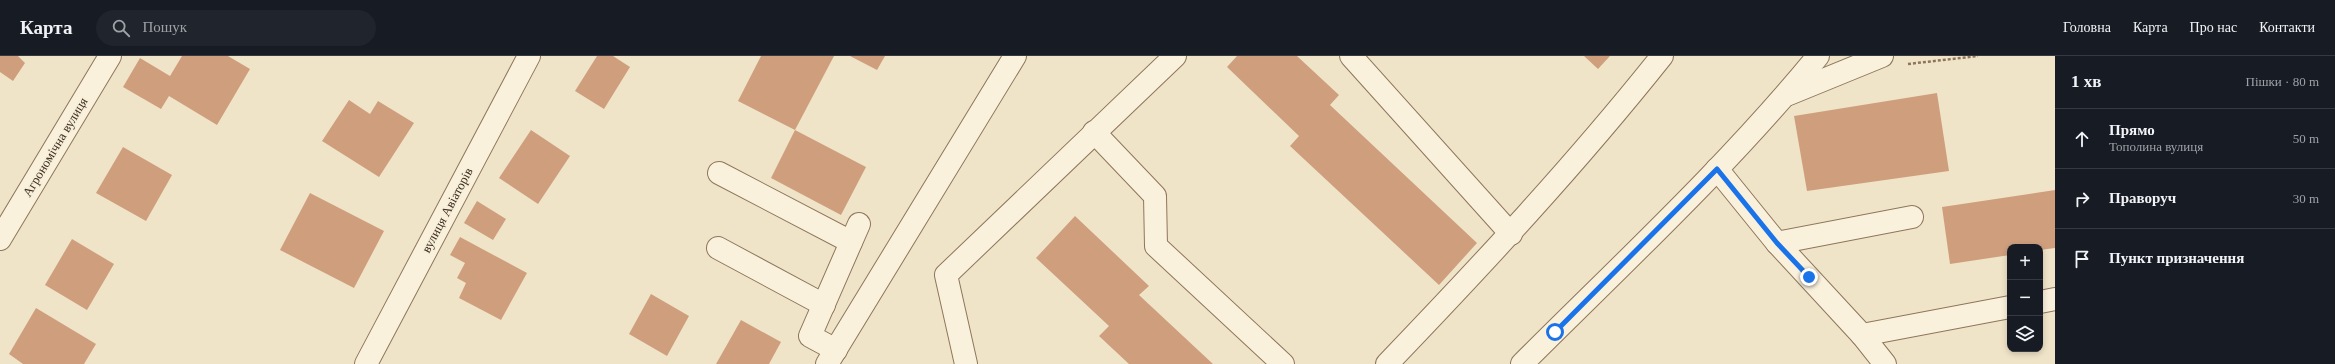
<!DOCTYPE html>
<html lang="uk">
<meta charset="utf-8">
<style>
:root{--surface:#171b24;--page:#20242c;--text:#f1f3f6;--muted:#9ea1a6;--line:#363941}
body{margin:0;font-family:Georgia,serif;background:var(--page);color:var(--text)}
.controls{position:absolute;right:12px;bottom:12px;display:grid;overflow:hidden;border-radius:8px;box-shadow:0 2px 6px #0003}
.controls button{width:36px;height:36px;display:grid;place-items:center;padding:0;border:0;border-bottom:1px solid var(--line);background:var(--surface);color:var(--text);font:20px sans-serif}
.stop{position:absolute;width:12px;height:12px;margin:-9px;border:3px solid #1a73e8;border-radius:50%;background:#fff}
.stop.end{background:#1a73e8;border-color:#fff;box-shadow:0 1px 4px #0008}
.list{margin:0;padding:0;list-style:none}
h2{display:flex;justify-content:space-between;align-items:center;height:52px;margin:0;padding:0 16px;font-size:17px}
h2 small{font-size:13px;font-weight:400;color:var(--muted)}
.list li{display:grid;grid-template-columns:26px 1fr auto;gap:12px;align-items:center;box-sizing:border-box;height:60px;padding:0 16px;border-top:1px solid var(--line)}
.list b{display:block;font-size:15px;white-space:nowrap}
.list p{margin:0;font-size:13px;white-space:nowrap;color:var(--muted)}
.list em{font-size:13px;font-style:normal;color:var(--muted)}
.icon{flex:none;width:22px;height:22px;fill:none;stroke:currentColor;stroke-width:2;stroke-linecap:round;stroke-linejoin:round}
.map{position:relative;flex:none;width:2055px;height:308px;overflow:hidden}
header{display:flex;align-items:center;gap:24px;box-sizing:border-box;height:56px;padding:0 20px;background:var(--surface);border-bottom:1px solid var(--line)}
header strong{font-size:19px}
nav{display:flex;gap:22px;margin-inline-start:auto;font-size:14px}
.search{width:280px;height:36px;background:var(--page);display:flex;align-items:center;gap:10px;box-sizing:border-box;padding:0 14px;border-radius:22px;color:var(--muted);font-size:15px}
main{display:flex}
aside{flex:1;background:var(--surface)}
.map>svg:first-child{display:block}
.building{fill:#cf9f7d}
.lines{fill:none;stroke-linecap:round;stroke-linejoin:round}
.minor-casing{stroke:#8d765c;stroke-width:24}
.path{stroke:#8d765c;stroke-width:2.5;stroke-dasharray:3 2;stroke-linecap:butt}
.minor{stroke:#faf1dc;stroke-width:22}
.route{stroke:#1a73e8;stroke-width:5}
.labels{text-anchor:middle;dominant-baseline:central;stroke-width:3;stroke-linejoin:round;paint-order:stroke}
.street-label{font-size:13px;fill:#3d2e20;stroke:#f7eed8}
</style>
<header>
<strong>Карта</strong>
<div class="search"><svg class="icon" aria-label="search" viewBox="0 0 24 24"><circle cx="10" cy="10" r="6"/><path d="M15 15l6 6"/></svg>Пошук</div>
<nav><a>Головна</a><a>Карта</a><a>Про нас</a><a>Контакти</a></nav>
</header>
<main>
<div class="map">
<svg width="2055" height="308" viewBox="0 0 2055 308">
<rect width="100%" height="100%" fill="#f0e4c8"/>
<g class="building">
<polygon points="0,0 18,0 25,7 13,25 0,16"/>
<polygon points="182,0 228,0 250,13 217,69 169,40 161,53 123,31 140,2 170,20"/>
<polygon points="597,0 613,0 630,11 604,53 575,35"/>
<polygon points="761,0 834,0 795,74 738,45"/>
<polygon points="850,0 885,0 877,14"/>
<polygon points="1237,0 1297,0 1339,39 1330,49 1477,187 1439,229 1290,90 1299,80 1227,11"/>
<polygon points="1584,0 1610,0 1598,13"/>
<polygon points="1937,37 1949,115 1807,135 1794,60"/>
<polygon points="349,44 370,58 378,45 414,67 379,121 322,85"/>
<polygon points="531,74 570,100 538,148 499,122"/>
<polygon points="795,74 866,111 841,159 771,122"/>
<polygon points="123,91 172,119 146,165 96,137"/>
<polygon points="2055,134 2055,192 2040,194 2040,191 2010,191 2010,199 1950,208 1942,151"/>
<polygon points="310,137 384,175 354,232 280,194"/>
<polygon points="477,145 506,163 493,184 464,167"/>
<polygon points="1075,160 1149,230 1139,239 1213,308 1129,308 1099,280 1109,270 1036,202"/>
<polygon points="460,181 527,217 501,264 459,242 466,227 457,222 465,207 450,199"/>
<polygon points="72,183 114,208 87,254 45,229"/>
<polygon points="651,238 689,260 667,300 629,278"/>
<polygon points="36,252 96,288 84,308 23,308 9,298"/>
<polygon points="741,264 781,286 769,308 716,308"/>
</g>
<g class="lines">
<defs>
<g id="minor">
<polyline points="1351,0 1511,178"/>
<polyline points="1789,38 1882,0"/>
<polyline points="1094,76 1155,140 1156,190 1283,308"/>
<polyline points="1717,113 1777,187 1862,279 1885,308"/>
<polyline points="719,117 851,186"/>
<polyline points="0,183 110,0"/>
<polyline points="1777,187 1912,161"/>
<polyline points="718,192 824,249"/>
<polyline points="2040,246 2055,243"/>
<polyline points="1862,279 2010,251"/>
<polyline points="836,294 810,280 859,168"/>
<polyline points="366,308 529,0"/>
<polyline points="827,308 1015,0"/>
<polyline points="966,308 946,219 1175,0"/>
<path d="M1387,308C1483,208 1576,108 1662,0"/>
<path d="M1522,308C1622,208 1728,110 1818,0"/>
</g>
</defs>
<use href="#minor" class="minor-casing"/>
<polyline class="path" points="1908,8 1978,0"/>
<use href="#minor" class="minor"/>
</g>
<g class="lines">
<polyline class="route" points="1555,276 1717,113 1777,187 1809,221"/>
</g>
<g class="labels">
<g class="street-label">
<text transform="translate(55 91) rotate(-59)">Агрономічна вулиця</text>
<text transform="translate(447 154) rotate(-62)">вулиця Авіаторів</text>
</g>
</g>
</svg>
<div class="controls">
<button>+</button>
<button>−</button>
<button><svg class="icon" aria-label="layers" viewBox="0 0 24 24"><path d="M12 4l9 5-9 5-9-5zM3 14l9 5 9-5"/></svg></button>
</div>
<div class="stop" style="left:1555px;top:276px"></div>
<div class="stop end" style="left:1809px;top:221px"></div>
</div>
<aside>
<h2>1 хв<small>Пішки · 80 m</small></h2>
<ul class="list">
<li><svg class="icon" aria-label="ahead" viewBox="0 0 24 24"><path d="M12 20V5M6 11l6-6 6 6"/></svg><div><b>Прямо</b><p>Тополина вулиця</p></div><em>50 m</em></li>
<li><svg class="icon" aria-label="right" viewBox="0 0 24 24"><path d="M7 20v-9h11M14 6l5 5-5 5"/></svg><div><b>Праворуч</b></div><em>30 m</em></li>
<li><svg class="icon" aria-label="arrive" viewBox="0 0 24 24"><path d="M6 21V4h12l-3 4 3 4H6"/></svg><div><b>Пункт призначення</b></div></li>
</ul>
</aside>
</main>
